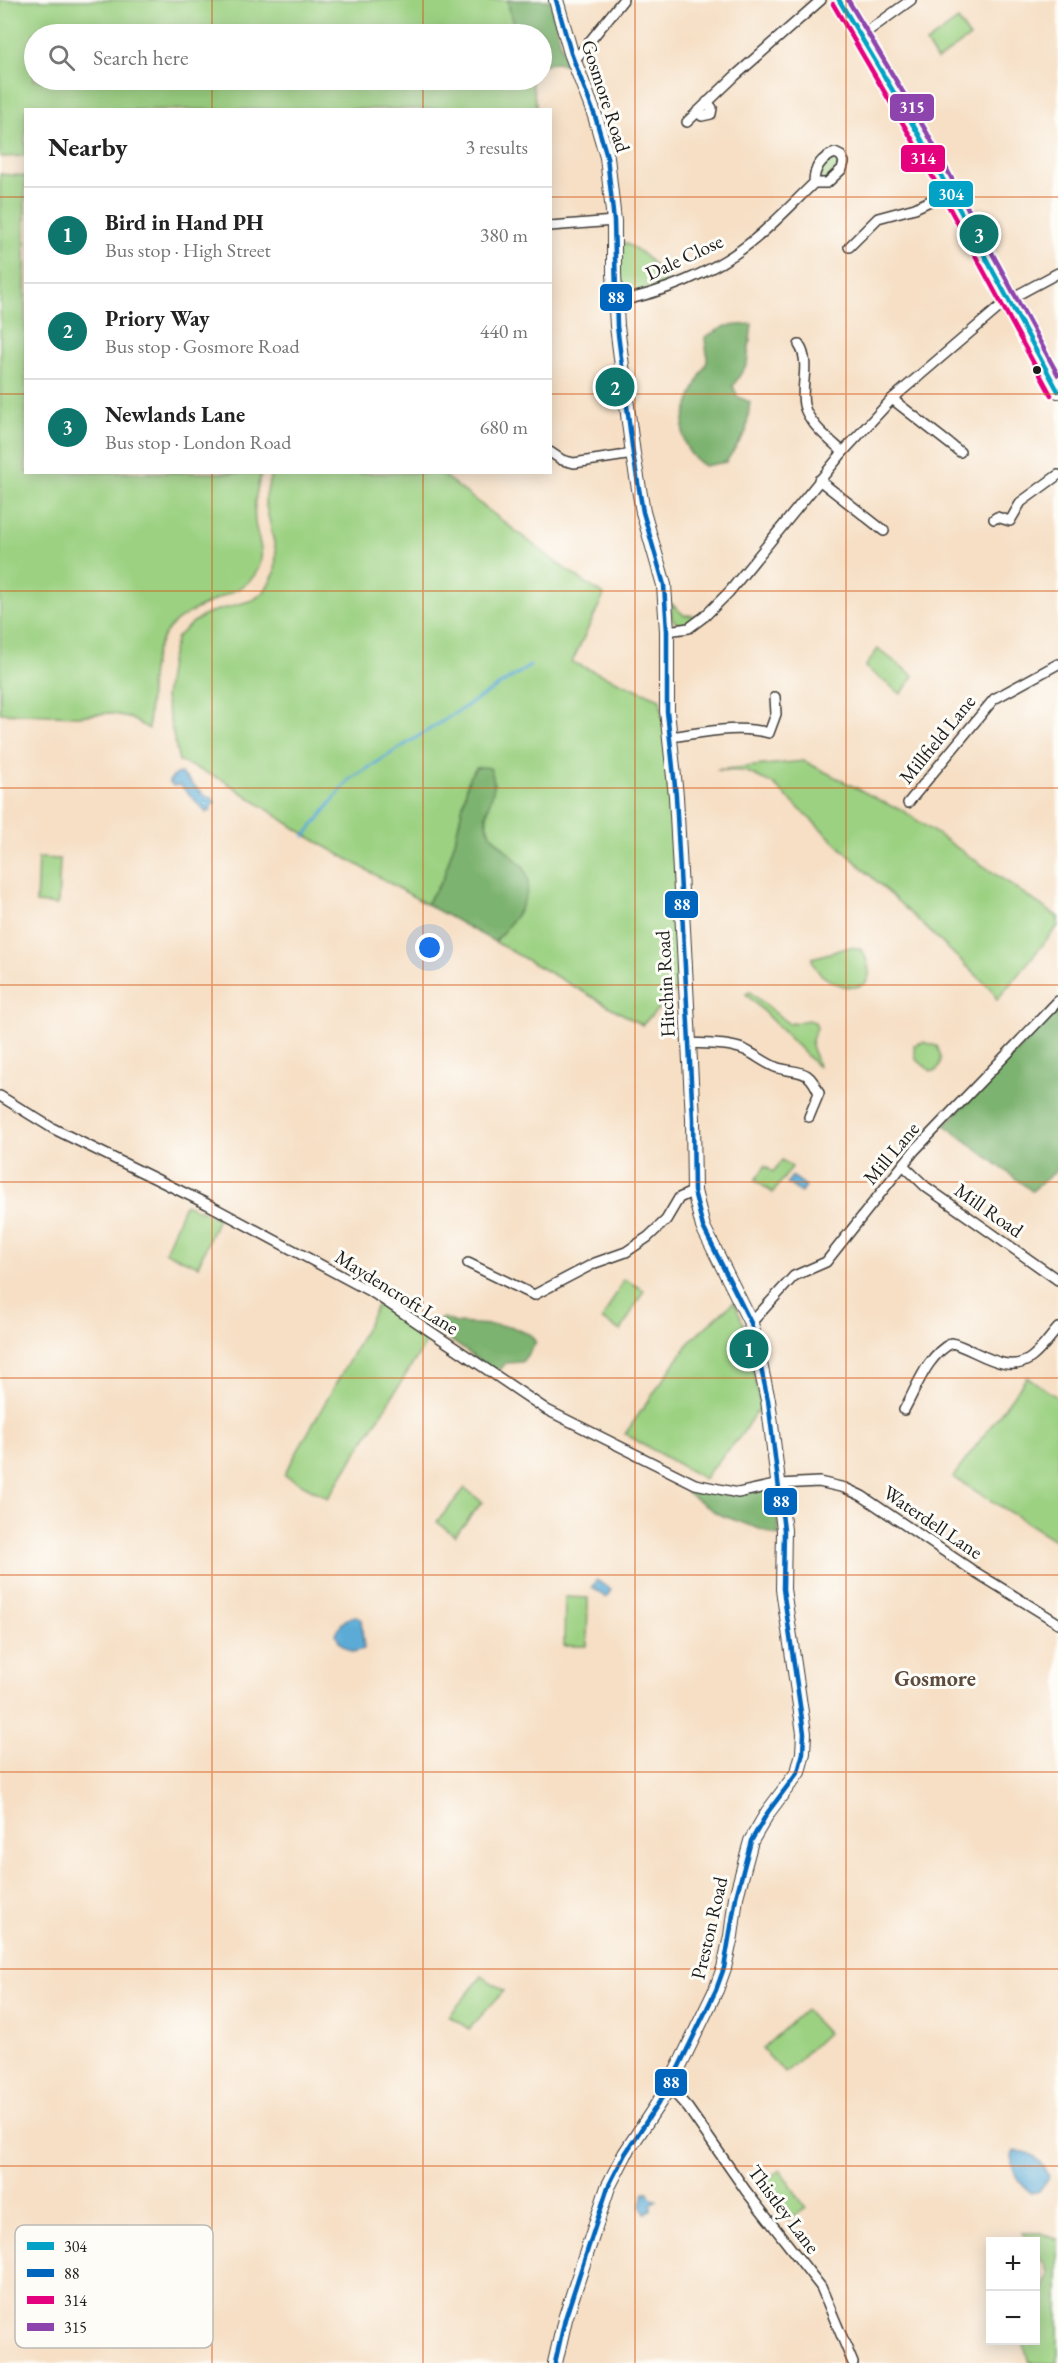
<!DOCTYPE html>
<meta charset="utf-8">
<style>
:root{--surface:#fff;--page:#f6f6f6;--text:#222;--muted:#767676;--line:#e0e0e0;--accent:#0f766e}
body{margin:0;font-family:"EB Garamond",serif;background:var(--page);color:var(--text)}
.controls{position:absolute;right:18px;bottom:18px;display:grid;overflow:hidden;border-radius:0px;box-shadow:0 3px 15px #0003}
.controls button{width:54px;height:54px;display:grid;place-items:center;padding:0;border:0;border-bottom:2px solid var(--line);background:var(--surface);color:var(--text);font:30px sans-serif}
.you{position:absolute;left:430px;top:948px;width:21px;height:21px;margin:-15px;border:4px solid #fff;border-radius:50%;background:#1a73e8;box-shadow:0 0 0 9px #1a73e833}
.badge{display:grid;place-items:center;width:39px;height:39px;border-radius:50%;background:var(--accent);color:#fff;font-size:20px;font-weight:700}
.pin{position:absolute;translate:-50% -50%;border:3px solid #fff;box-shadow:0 2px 6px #0006}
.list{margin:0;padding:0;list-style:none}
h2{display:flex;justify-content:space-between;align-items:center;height:78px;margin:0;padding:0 24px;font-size:26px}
h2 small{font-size:20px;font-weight:400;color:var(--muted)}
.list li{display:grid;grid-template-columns:39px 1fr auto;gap:18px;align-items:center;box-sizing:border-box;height:96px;padding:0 24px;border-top:2px solid var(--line)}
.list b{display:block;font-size:22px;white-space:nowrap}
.list p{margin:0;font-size:20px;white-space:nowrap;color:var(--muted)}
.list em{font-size:20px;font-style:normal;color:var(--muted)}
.icon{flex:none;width:33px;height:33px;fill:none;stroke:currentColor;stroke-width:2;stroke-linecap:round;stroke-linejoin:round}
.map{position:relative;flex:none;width:1058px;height:2363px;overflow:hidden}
.search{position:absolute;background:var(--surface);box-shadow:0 3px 15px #0003;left:24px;top:24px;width:528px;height:66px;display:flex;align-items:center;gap:15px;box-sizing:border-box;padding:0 21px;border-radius:33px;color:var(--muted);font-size:22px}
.panel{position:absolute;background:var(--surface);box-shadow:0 3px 15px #0003;left:24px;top:108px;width:528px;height:366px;border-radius:0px}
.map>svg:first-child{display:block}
.green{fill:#9cd182;stroke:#5c764f;stroke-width:1.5}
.forest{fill:#7db370;stroke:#4c6846;stroke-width:1.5}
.water{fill:#5cabd6;stroke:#3c6479;stroke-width:1.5}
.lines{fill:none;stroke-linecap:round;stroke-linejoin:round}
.stream{stroke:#5cabd6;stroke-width:3}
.street-casing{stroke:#3d3935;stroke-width:12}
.secondary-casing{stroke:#3d3935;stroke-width:16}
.street{stroke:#fff;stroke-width:9}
.secondary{stroke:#fff;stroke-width:14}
.bus-1-casing{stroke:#fdfcf7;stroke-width:9}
.bus-2-casing{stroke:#fdfcf7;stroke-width:9}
.bus-3-casing{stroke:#fdfcf7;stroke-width:9}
.bus-4-casing{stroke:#fdfcf7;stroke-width:9}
.bus-1{stroke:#01a2c5;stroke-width:4.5}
.bus-2{stroke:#0065bd;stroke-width:4.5}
.bus-3{stroke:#e5007d;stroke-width:4.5}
.bus-4{stroke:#8e44ad;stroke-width:4.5}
.grid{fill:none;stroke:#d4530e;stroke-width:1.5;stroke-opacity:0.55}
.bus-dot{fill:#1c1c1c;stroke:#fdfcf7;stroke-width:2}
.labels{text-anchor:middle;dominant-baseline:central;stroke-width:6;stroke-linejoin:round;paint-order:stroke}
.street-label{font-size:20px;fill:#1c1c1c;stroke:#fdfcf7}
.quarter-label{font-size:22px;font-weight:bold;fill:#5d4b3e;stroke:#fdfcf7}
.key{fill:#fdfcf7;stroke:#bab9b5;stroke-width:1.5}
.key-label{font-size:16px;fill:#1c1c1c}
.line-badge{stroke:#fdfcf7;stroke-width:2}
.badge-label{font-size:16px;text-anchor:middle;font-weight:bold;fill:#fff}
</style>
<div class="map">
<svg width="1058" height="2363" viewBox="0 0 1058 2363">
<rect width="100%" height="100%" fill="#fdfcf7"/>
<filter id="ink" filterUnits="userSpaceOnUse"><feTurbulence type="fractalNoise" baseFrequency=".0167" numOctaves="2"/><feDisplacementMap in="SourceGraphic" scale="12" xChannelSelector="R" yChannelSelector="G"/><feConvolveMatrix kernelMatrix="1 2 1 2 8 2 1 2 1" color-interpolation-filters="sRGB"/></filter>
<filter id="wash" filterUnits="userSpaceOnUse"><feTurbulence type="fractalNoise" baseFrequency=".008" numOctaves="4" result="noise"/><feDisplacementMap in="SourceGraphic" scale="24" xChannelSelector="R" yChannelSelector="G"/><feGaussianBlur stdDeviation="1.35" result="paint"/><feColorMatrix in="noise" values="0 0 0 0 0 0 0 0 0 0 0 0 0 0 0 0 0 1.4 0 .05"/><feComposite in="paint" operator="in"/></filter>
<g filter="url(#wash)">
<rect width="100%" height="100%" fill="#f6dfc5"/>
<g class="green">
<polygon points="0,0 508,0 510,13 519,34 34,34 34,80 531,80 537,109 26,110 25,156 0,157"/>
<polygon points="958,20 970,37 937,60 926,43"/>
<polygon points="837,157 841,164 826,180 819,180 817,172 831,158"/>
<path d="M0,174L25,176L26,472L261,473C257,489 253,505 255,522C257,539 267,554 257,571C249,586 235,590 221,597C203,606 179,615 167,631C147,657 150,699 149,729L128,717L110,713L78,716L0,713Z"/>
<path d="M619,241C640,248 652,261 664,278L663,284L628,295L621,291Z"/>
<path d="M271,473H440L564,568L604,595L572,662L660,699L672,792L682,985L642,1025L495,942L520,910L493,838C485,826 486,819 489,806L469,777L455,841L443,879L426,904L309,837L223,780L179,761L165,698L170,662L177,637L192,623L208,613L253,600L264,592L275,573L276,552L265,501Z"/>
<polygon points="671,603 684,615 700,616 693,623 678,625 672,618"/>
<polygon points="878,649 914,676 901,694 865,667"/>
<polygon points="804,761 893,807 899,808 1058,917 1058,926 997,1000 993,991 773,784 745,771 716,770"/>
<polygon points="38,858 60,859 58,905 36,903"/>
<path d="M850,947L860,949C866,955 868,962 869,971C872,1001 814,984 812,958Z"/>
<path d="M750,992L789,1024L808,1020L815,1022L817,1028C805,1052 815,1046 818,1067L746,994Z"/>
<path d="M923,1042L937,1046C941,1055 943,1063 936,1071H931L916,1059L914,1045Z"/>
<polygon points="782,1160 792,1167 773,1193 755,1180 765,1166 773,1172"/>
<polygon points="185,1204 218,1218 198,1266 165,1252"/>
<polygon points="624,1279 644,1290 621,1331 602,1320"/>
<path d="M734,1302L744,1325L761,1409C750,1415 747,1430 738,1439C726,1453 714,1464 704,1479L625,1434L691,1340Z"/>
<polygon points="378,1303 429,1338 328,1498 284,1475 351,1357"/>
<polygon points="1027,1377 1058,1398 1058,1542 953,1477"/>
<polygon points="465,1488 482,1502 455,1536 437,1522"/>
<polygon points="565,1597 588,1598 587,1646 564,1646"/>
<polygon points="482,1976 504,1991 469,2029 449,2016"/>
<polygon points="805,2010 827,2033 785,2073 762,2049"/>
<polygon points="780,2170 806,2208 789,2220 762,2183"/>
<polygon points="1022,2233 1041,2233 1058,2240 1058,2363 1029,2363 1023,2341 1036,2340 1036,2299 1043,2290 1050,2273 1036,2252 1036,2242 1028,2241"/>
</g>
<g class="forest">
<polygon points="508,0 550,0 566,65 556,62 542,65 542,34 519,34 510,13"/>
<path d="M752,324L747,364L733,386L738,397L750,402L746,432L726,462L704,466C668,442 686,410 699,378C701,373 706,366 707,361C708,354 705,344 705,337L726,326Z"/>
<path d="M483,767L490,768C502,794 481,806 487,827C489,835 498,842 504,848C510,855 519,861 524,868C539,894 509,924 495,942L426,904L443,879L455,841L469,777L476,768Z"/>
<polygon points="1058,1009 1058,1169 1032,1191 945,1125"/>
<polygon points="444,1318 456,1323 510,1326 531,1335 536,1343 522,1362 506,1363 497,1373 435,1329 439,1320"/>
<polygon points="689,1485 725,1495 775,1489 779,1536 718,1514 687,1493"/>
</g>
<g class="water">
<polygon points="181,773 205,796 213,798 215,803 210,810 206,812 180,785 173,786 169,781 176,774"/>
<polygon points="792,1176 806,1186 801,1193 787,1183"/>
<polygon points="597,1580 611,1590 606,1598 592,1587"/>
<path d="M356,1616L361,1619L364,1649L353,1652L340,1643L336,1634C340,1624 345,1618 356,1616Z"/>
<path d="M1014,2151C1031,2150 1043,2161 1049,2177L1039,2191L1032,2193C1020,2186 1006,2163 1014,2151Z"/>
<polygon points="644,2192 648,2192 649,2196 657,2200 652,2203 651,2211 645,2213 641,2206"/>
</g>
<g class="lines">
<polyline class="stream" points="305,836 349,780 530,666"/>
</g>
</g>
<g filter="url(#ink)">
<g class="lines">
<defs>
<g id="street">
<polyline points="861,36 911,0"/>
<polyline points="574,61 623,0"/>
<polyline points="697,112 702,116 711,114 712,108 707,102"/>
<polyline points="687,122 735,76 821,0"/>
<polyline points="550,226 614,221"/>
<polyline points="849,247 878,218 915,208 949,192"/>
<path d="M615,302C662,293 712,273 750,243C773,225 793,203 814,183C814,168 821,158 835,153L841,156L844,162L842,169L827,183H814"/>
<path d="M799,345C811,362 800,386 804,405C808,423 830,440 843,452"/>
<polyline points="892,399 960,452"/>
<polyline points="550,452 562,460 574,463 633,454"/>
<polyline points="819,480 884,531"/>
<polyline points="994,519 997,517 1010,521 1021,502 1058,475"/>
<polyline points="667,631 689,628 705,616 729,592 843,452 892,399 1008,300 1058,273"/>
<path d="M670,737C701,733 738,724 769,733L776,714L775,697"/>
<polyline points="908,803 994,699 1058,664"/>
<path d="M688,1043C706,1044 728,1043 745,1050C756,1055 766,1064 778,1068C801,1074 808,1068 819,1093L809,1117"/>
<polyline points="0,1096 52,1128 207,1204 375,1294 547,1410 695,1484 738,1493 779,1484 819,1482 845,1488 862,1496 972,1570 1058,1623"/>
<polyline points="903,1165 926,1187 1058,1280"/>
<polyline points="468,1263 534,1295 595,1263 626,1252 648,1237 666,1220 679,1198 694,1191"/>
<polyline points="751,1323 794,1276 826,1262 914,1151 1058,1001"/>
<path d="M904,1410C917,1387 927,1355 952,1343C977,1350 1008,1377 1032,1357C1042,1349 1050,1337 1058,1328"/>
<polyline points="669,2087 688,2108 746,2191 821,2287 853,2363"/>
</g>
<g id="secondary">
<polyline points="839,0 919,135 1058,391"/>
<polyline points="555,2363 565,2319 608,2187 625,2154 669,2087 716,1990 724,1968 731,1936 736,1897 751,1841 768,1812 798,1772 803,1753 804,1733 783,1589 784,1530 768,1400 751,1323 703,1227 694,1191 693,1119 676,796 667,711 667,631 664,585 643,512 633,454 617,326 614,274 614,221 607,157 595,116 571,53 556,0"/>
</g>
</defs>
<use href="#street" class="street-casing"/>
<use href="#secondary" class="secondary-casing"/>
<use href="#street" class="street"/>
<use href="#secondary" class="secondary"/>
<defs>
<polyline id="bus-1" points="839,0 919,135 1058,391"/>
<polyline id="bus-2" points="555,2363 565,2319 608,2187 625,2154 669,2087 716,1990 724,1968 736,1897 751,1841 768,1812 798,1772 803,1753 804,1733 783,1589 784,1530 768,1400 751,1323 703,1227 694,1191 693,1119 676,796 667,711 667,631 664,585 643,512 633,454 617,326 614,221 607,157 595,116 571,53 556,0"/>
<polyline id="bus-3" points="833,4 912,139 1051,395"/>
<polyline id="bus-4" points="848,0 926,131 1058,375"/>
</defs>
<use href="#bus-1" class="bus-1-casing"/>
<use href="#bus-2" class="bus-2-casing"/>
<use href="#bus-3" class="bus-3-casing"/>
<use href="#bus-4" class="bus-4-casing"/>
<use href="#bus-1" class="bus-1"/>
<use href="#bus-2" class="bus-2"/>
<use href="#bus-3" class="bus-3"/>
<use href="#bus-4" class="bus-4"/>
</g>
</g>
<path class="grid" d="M212,0V34M423,0V34M635,0V2363M846,0V2363M212,80V110M423,80V110M0,197H26M550,197H1058M0,394H26M550,394H1058M212,472V2363M423,472V2363M0,591H1058M0,788H1058M0,985H1058M0,1182H1058M0,1378H1058M0,1575H1058M0,1772H1058M0,1969H1058M0,2166H1058"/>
<circle class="bus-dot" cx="1037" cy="370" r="5"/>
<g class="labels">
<g class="street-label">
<text transform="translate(606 96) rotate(72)">Gosmore Road</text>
<text transform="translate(684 257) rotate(-25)">Dale Close</text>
<text transform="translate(937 739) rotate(-51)">Millfield Lane</text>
<text transform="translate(665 984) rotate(-93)">Hitchin Road</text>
<text transform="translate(891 1153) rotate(-50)">Mill Lane</text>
<text transform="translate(989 1210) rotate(35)">Mill Road</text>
<text transform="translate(397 1292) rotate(32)">Maydencroft Lane</text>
<text transform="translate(933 1522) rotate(34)">Waterdell Lane</text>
<text transform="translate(709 1928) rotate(-77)">Preston Road</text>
<text transform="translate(784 2209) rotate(53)">Thistley Lane</text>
</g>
<g class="quarter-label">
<text x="935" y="1678">Gosmore</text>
</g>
</g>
<rect x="15" y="2225" width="198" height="123" rx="9" class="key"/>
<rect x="27" y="2242" width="27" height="8" fill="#01a2c5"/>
<rect x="27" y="2269" width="27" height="8" fill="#0065bd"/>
<rect x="27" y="2296" width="27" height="8" fill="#e5007d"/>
<rect x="27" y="2323" width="27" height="8" fill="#8e44ad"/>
<g class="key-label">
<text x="64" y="2252">304</text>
<text x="64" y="2279">88</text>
<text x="64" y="2306">314</text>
<text x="64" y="2333">315</text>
</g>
<g class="line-badge">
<rect x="889" y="93" width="46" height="29" rx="6" fill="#8e44ad"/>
<rect x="900" y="144" width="46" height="29" rx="6" fill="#e5007d"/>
<rect x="928" y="180" width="46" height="28" rx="6" fill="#01a2c5"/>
<rect x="599" y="283" width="34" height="29" rx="6" fill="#0065bd"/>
<rect x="664" y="890" width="35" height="29" rx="6" fill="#0065bd"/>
<rect x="763" y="1487" width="35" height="29" rx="6" fill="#0065bd"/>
<rect x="654" y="2068" width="34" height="29" rx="6" fill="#0065bd"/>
</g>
<g class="badge-label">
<text x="912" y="113">315</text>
<text x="923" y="164">314</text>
<text x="951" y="200">304</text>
<text x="616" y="303">88</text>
<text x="682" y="910">88</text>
<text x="781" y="1507">88</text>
<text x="671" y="2088">88</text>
</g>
</svg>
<div class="controls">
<button>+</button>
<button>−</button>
</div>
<div class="you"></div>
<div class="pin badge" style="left:749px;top:1349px">1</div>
<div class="pin badge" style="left:615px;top:387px">2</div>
<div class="pin badge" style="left:979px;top:234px">3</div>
<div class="search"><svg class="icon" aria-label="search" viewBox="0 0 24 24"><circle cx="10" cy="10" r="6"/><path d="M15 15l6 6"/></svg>Search here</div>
<section class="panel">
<h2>Nearby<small>3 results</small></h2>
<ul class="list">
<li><span class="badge">1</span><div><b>Bird in Hand PH</b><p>Bus stop · High Street</p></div><em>380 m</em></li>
<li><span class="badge">2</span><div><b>Priory Way</b><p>Bus stop · Gosmore Road</p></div><em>440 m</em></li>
<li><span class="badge">3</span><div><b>Newlands Lane</b><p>Bus stop · London Road</p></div><em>680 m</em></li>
</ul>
</section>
</div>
